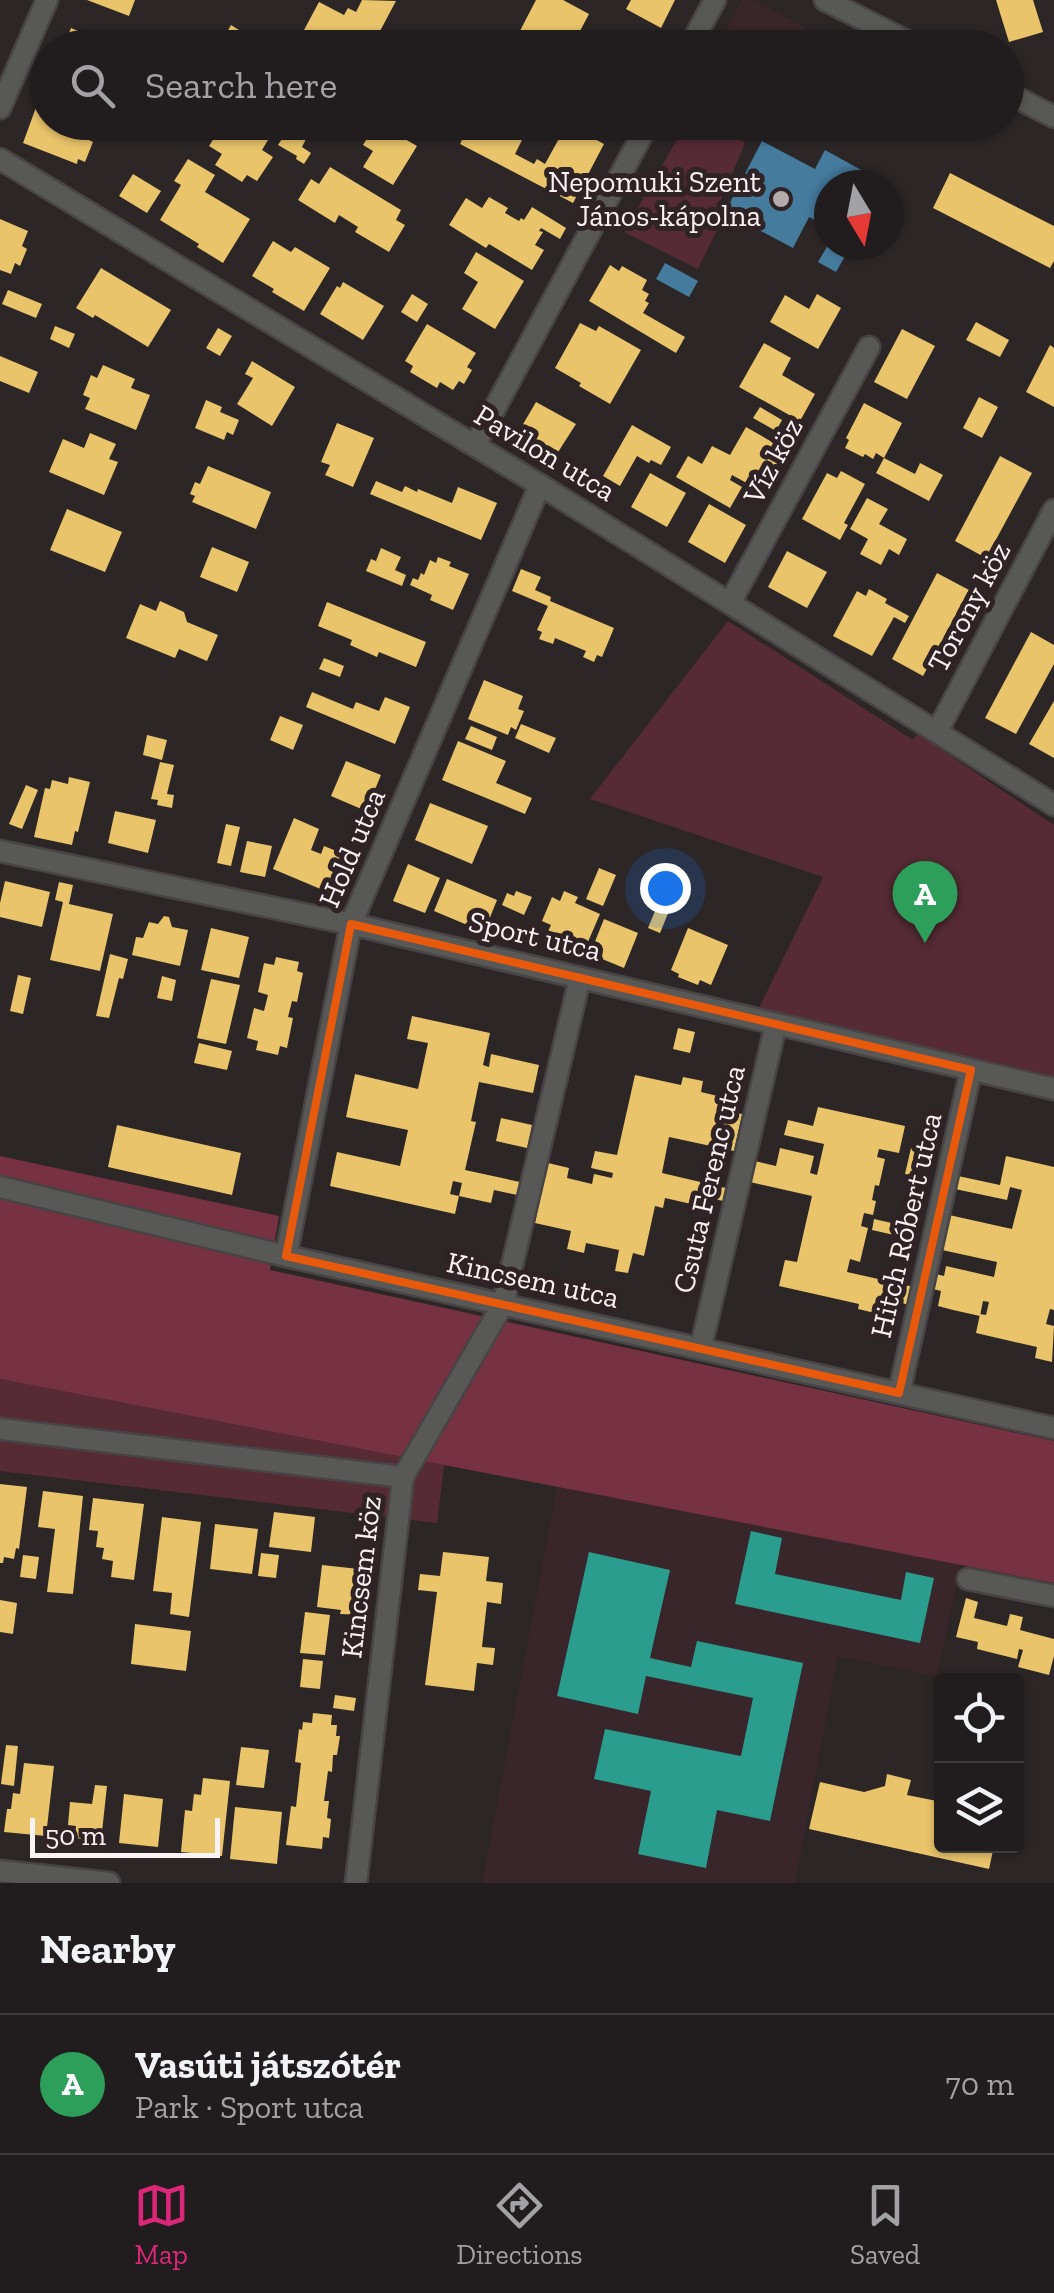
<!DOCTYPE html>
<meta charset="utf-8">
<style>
:root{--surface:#211c1d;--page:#2d292a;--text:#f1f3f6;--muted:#a2a1a4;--line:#3e3a3b;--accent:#db2777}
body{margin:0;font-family:"Zilla Slab",serif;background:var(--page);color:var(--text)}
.controls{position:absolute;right:30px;bottom:30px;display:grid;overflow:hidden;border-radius:10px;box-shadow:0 2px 8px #0004}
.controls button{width:90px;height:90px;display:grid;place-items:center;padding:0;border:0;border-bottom:2px solid var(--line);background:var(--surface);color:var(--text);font:50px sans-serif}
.compass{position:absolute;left:814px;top:170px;width:90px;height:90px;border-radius:50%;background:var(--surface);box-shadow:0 2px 8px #0004;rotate:170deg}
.scale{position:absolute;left:30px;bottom:25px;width:190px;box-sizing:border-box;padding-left:10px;border:5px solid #fbf2f3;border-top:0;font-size:28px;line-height:35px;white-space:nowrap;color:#fbf2f3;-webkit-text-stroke:8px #2f2325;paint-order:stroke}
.you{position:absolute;left:665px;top:888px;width:35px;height:35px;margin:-25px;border:8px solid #fff;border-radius:50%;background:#1a73e8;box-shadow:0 0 0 15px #1a73e833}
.badge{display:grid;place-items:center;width:65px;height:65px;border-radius:50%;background:var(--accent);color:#fff;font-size:32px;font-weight:700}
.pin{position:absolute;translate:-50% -82px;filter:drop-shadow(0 2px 5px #0008)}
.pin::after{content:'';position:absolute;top:52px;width:35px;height:30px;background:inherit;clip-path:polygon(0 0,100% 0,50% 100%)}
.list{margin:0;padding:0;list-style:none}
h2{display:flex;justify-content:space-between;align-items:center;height:130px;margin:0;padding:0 40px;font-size:42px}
h2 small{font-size:32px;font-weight:400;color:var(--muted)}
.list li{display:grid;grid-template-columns:65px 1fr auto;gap:30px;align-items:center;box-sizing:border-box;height:140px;padding:0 40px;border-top:2px solid var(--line)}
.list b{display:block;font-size:38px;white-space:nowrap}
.list p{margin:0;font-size:32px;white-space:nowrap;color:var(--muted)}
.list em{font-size:32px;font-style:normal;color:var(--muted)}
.icon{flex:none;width:55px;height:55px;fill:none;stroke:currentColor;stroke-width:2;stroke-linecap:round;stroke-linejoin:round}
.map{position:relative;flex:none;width:1054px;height:1883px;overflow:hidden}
.search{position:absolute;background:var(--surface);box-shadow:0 2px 8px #0004;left:30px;right:30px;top:30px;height:110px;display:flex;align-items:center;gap:25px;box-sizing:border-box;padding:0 35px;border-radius:55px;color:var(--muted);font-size:38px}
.sheet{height:270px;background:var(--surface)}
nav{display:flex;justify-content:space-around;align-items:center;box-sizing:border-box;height:140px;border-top:2px solid var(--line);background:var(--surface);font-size:28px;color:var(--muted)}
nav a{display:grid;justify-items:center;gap:5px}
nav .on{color:var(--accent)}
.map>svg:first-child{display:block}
.built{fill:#38262a}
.green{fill:#562b35}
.forest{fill:#763143}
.homes{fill:#e9c46a}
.schools{fill:#2a9d8f}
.public{fill:#457b9d}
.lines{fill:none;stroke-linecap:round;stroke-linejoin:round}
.street-casing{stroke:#484344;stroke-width:25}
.street{stroke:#585857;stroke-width:20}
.marked{fill:none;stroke:#e8590c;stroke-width:8;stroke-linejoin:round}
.poi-dot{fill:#b3abac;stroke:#2f2325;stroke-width:4}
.labels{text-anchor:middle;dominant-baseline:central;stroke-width:10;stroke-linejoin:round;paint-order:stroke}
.poi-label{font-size:30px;fill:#fbf2f3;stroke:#2f2325;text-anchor:end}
.street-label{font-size:30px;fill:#fbf2f3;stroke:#2f2325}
</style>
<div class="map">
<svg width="1054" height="1883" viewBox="0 0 1054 1883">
<rect width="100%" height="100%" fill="#2c2627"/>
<g class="built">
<polygon points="742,0 755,0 815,33 807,47 717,47"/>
<polygon points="557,1487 961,1564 937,1676 838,1656 795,1883 482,1883"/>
</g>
<g class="green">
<polygon points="687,122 714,123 745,143 717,209 721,222 698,269 624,232"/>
<polygon points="728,621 913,740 918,734 1054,825 1054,1077 758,1010 823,877 590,799"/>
<polygon points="0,1379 444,1465 437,1523 0,1471"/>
</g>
<polygon class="forest" points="0,1156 279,1216 270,1270 1054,1441 1054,1583 0,1379"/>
<g class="homes">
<polygon points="87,0 135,0 129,16"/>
<polygon points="362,0 396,1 371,48 338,48 304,30 319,2 344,15 348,8 356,12"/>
<polygon points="536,0 563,0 589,14 571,48 511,48"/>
<polygon points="631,0 675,0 661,28 626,9"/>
<polygon points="996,0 1033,0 1043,32 1009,42"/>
<polygon points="231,25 268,48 218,48"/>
<polygon points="71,28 102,41 99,48 63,48"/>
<polygon points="44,97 48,98 48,122 87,122 92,125 87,139 93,142 85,162 78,159 77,164 23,143 38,102 42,103"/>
<polygon points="224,122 230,122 238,127 241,123 268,140 262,150 273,157 257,181 247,175 242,182 215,165 222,154 209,146"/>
<polygon points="471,122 531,122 515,154 534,164 537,159 545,164 567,124 604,144 573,203 460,144"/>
<polygon points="289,128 306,139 302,147 311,153 304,164 296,159 297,156 278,145"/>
<polygon points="386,128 417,146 393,185 363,167 373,151 363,145 371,132 380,138"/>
<polygon points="188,159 215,175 205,192 250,219 223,263 197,247 199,244 160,220 181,185 174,181"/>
<polygon points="330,167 401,210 396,220 405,225 389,252 355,232 358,227 339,215 335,223 298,200 311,179 319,184"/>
<polygon points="950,173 1054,226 1054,261 1050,268 933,208"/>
<polygon points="133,174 161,191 147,213 119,196"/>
<polygon points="489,197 508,208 505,213 519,221 521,218 524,220 532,207 566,228 560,239 541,228 539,231 543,232 535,245 544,250 532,270 489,244 486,248 449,225 466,198 482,208"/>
<polygon points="0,219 28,231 22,246 27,249 20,266 15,263 11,274 0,270"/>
<polygon points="273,241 291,252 295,247 330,268 304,311 272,292 274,289 252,276"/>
<polygon points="476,252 524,281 495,329 462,309 478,282 464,273"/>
<polygon points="610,265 619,271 622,266 647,280 642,290 649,294 645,301 649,303 643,313 685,337 676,353 589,301"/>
<polygon points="101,268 171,310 148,347 95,315 93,318 76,308"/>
<polygon points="343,282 384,306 363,340 320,314 337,286 340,288"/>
<polygon points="8,290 42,304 36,318 2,304"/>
<polygon points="412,294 428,304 417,322 401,312"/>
<polygon points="817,294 841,308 818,349 770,322 785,295 809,309"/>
<polygon points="976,322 1009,340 1000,357 966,340"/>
<polygon points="580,323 596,331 599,326 641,350 610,404 579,386 581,383 555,368"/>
<polygon points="427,324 476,353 467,367 472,370 464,384 459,381 453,390 440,382 437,388 410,372 413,366 405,361"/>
<polygon points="55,326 75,334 69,348 50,339"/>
<polygon points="218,328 232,336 220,356 206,348"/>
<polygon points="902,329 935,346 907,399 874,382"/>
<polygon points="764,343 791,358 782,375 815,394 800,421 739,387"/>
<polygon points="1050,345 1054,348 1054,407 1026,392"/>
<polygon points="0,356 38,372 29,393 0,381"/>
<polygon points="252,361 295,387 272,426 237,404 253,378 245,374"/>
<polygon points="103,365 135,379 131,388 150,395 136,430 85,409 90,398 83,395 91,375 97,378"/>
<polygon points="979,397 998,407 982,438 963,428"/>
<polygon points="206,400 222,407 220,412 239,420 233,435 227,432 224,440 195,428"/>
<polygon points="536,402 576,424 553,460 515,438"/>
<polygon points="864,403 902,423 884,458 915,474 920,463 943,475 929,501 876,473 884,458 876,453 873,459 865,454 863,457 845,448 849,440 846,438"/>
<polygon points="760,407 782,420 776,431 753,418"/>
<polygon points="337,423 374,438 353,487 325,475 330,465 321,462"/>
<polygon points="632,425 671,447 661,465 651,460 649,463 637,456 620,486 603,476"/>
<polygon points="746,427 786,450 763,492 732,475 730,480 742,487 730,508 676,477 688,456 702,464 712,446 730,455"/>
<polygon points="90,433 116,444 109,459 118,462 104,495 49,472 63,439 84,448"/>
<polygon points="1000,456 1032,473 986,558 955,541"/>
<polygon points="208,466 271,492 256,529 192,502 195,496 190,494 195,482 200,484"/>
<polygon points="841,471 865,484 844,523 848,525 840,540 802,519 827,473 837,478"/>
<polygon points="650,473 686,493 667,527 631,507"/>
<polygon points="376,481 402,492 405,486 417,492 418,489 452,503 458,487 497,503 481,540 370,494"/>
<polygon points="867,498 888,509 879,524 907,539 899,555 889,549 881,565 860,554 868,539 850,529"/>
<polygon points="709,504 746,525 725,563 688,542"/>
<polygon points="67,509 122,532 105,572 50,550"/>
<polygon points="212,547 249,562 237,592 200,577"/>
<polygon points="381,548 401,557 395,570 406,575 402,586 366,571 371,559 376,561"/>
<polygon points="787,551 827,572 807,608 768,587"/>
<polygon points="438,557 451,562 449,566 469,574 453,610 430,600 432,595 410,585 413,578 418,580 421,573 424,575 430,560 436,563"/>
<polygon points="521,569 541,577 535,590 551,597 550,601 614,628 602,657 597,655 594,662 583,657 586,651 555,638 553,644 539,639 542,632 537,630 548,606 512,591"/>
<polygon points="937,573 969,590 923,676 892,659"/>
<polygon points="869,589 887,599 885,603 909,616 905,623 894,617 872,656 833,636 857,591 866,596"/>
<polygon points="160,601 184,612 187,622 218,635 207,661 179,649 175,658 126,638 140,604 156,611"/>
<polygon points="327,602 426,642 416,667 379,652 377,657 350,645 352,640 318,626"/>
<polygon points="1031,632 1054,645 1054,664 1016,734 985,718"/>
<polygon points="324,658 344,666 340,677 319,669"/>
<polygon points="484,680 523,696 518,709 524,711 516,730 511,727 508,735 468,719"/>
<polygon points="312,692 353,709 356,702 379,711 385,697 410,707 395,744 306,707"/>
<polygon points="1054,701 1054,758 1029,744"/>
<polygon points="280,716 303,725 293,750 270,740"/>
<polygon points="521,724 556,738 549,753 515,738"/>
<polygon points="471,726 497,737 492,750 465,739"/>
<polygon points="147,735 167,740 162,760 143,755"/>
<polygon points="458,741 506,761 496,783 532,798 525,814 442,780"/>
<polygon points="346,761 381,775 366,811 331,796"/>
<polygon points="160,762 174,765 167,794 174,795 172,808 157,805 158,800 151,799"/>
<polygon points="69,777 90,782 78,832 75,831 72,845 34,837 45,788 50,789 52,780 68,784"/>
<polygon points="26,785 38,790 22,829 9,824"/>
<polygon points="430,803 488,826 472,864 415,840"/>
<polygon points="115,811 156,820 148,853 108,843"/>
<polygon points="294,818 319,829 311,850 321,854 324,846 346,855 330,893 273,869"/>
<polygon points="226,824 240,827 231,866 217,863"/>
<polygon points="247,841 272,846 265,877 240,872"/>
<polygon points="408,864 440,878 425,913 393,901"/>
<polygon points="599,868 616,875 603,906 586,899"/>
<polygon points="447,879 497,900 484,932 434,911"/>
<polygon points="5,881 50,892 42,927 0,917 0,903"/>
<polygon points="59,882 73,885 69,904 113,914 100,971 50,960 63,902 55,900"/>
<polygon points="516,891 532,897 524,915 502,905 507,893 514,896"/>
<polygon points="564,891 578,897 575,903 600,914 584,951 546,936 551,925 542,921 552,897 560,901"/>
<polygon points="657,906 669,911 660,933 648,928"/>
<polygon points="164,916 169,917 172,927 188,930 180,966 132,955 136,937 143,938 149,922 158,924"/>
<polygon points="604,919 638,933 624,968 590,954"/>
<polygon points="211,928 249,937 239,978 201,970"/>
<polygon points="688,928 728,945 711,985 700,980 698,985 678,977 679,974 671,970"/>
<polygon points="110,954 128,959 123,979 119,978 109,1018 96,1016"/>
<polygon points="276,957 299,962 297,971 303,973 297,1002 292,1001 288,1017 293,1018 287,1048 280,1046 278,1055 256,1050 258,1041 247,1038 254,1008 264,1011 268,995 258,992 264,963 274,965"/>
<polygon points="18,975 31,978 23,1014 10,1011"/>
<polygon points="162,976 176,980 172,1001 157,998"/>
<polygon points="211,979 240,985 226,1044 197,1038"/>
<polygon points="412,1016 490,1033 483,1065 489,1067 491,1054 539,1065 533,1093 479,1082 471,1121 476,1122 465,1170 520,1182 517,1195 494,1190 491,1203 459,1196 462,1183 453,1181 450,1194 459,1196 455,1214 330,1186 337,1152 400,1166 408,1130 346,1117 355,1074 418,1089 428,1043 407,1039"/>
<polygon points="678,1028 695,1032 690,1053 673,1049"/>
<polygon points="199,1043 232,1051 227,1070 194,1063"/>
<polygon points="635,1075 681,1085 683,1077 703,1081 701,1092 730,1099 727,1111 742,1114 734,1151 669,1137 662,1173 726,1188 723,1201 715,1199 713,1209 665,1198 663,1208 655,1206 644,1256 633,1253 628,1273 615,1271 619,1250 586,1243 584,1253 567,1249 571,1231 535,1223 548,1163 569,1168 567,1178 592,1184 594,1174 612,1178 613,1173 591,1168 595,1151 617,1155"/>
<polygon points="818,1107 905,1126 899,1153 879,1149 877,1157 885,1159 879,1186 875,1185 872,1200 876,1201 873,1215 864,1213 861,1226 868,1228 860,1262 850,1259 847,1272 914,1287 910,1305 883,1299 879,1314 858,1309 859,1304 779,1286 785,1260 797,1262 812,1196 750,1182 755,1161 776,1166 780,1148 814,1156 810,1173 817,1175 824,1144 784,1135 788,1120 813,1126"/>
<polygon points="501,1118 532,1125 527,1148 496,1141"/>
<polygon points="117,1125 241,1153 232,1195 108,1167"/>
<polygon points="911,1148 923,1150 917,1177 905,1174"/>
<polygon points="1006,1156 1054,1167 1054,1310 1050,1309 1046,1324 1054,1326 1052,1362 1035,1358 1037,1347 976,1333 980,1314 986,1315 989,1302 983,1301 980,1316 953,1310 938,1306 941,1291 933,1289 936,1274 944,1276 946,1266 994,1277 997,1262 942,1250 949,1215 1012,1229 1022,1190 1010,1187 1007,1200 955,1189 958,1176 1000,1185"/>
<polygon points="874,1219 914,1228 912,1239 872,1230"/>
<polygon points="0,1484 27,1487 19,1549 16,1548 14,1559 4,1557 3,1563 0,1563"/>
<polygon points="43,1491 83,1496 73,1594 47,1592 55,1529 38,1527"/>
<polygon points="93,1498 144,1504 134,1580 111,1577 113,1561 102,1559 104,1548 96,1547 98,1531 89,1530"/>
<polygon points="274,1512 315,1517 311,1552 269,1547"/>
<polygon points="162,1517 201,1522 189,1617 170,1614 172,1593 153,1591"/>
<polygon points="215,1524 258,1529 252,1574 210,1569"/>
<polygon points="443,1552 489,1557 486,1581 503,1583 501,1604 487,1602 482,1647 495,1648 493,1665 477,1663 474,1691 425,1685 437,1592 418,1590 420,1574 440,1576"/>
<polygon points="261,1553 279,1555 276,1578 258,1576"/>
<polygon points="23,1555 39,1557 36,1579 20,1577"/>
<polygon points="322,1565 359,1569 358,1575 370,1576 365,1615 340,1614 341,1610 317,1607"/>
<polygon points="966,1598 978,1602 974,1618 1007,1626 1010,1614 1023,1617 1020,1630 1054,1639 1054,1656 1049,1675 1018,1667 1023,1650 1019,1649 1017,1659 977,1649 978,1642 956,1637"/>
<polygon points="0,1600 17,1603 13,1634 0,1632"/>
<polygon points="305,1612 330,1615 325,1655 300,1653"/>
<polygon points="135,1624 191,1631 186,1671 131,1664"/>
<polygon points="303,1659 323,1661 320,1689 300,1687"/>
<polygon points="335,1695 356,1698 354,1711 333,1708"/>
<polygon points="313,1713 332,1715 331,1725 337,1725 336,1736 340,1736 337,1755 333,1755 332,1772 328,1771 324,1801 329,1801 327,1818 331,1819 329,1838 323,1837 322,1849 286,1845 291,1806 296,1807 301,1763 295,1762 299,1729 302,1730 303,1722 312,1723"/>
<polygon points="6,1745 18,1746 14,1786 1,1784"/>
<polygon points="241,1747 269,1750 264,1788 236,1785"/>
<polygon points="24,1763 54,1766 46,1836 4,1832 7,1809 11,1809 13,1793 20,1794"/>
<polygon points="887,1774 911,1780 907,1795 942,1802 942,1846 994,1846 989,1869 809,1829 820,1782 864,1792 885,1786"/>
<polygon points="203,1778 230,1781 222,1856 181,1852 185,1810 192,1811 194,1794 201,1795"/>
<polygon points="95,1785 107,1786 101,1841 75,1838 76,1826 68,1825 70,1802 92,1804"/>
<polygon points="124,1794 163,1799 158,1847 119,1843"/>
<polygon points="235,1807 282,1812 277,1864 230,1859"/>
</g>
<g class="schools">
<polygon points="751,1531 782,1538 775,1574 901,1600 906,1572 934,1578 920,1643 735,1604"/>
<polygon points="589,1552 670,1570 650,1658 691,1667 697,1641 803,1663 770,1821 717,1810 706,1868 638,1854 651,1791 594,1779 605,1729 741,1756 753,1698 646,1676 638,1714 557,1696"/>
</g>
<g class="public">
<polygon points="762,141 815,169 825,150 876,178 872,185 829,185 829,227 809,217 793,248 725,212"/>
<polygon points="828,245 838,245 848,251 836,272 818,262"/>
<polygon points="665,263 698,281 689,297 656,279"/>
</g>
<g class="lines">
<defs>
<g id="street">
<polyline points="825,0 920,48"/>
<polyline points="689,48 715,0"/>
<polyline points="1006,92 1054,117"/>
<polyline points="0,108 47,0"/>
<polyline points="0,159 540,485 1054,805"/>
<polyline points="475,445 649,122"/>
<polyline points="730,603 869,347"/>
<polyline points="937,732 1054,510"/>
<polyline points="0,851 351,924 1054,1089"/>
<polyline points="0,1187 286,1256 1054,1428"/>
<polyline points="286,1256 351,924 540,485"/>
<polyline points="701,1347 776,1024"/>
<polyline points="899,1393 971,1070"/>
<polyline points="0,1429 403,1477"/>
<polyline points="968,1579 1054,1596"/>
<polyline points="0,1871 109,1883"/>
<polyline points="356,1883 403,1477 503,1304 580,978"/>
</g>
</defs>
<use href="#street" class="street-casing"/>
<use href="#street" class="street"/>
</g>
<path class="marked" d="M351,924L971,1070L899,1393L286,1256Z"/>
<circle class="poi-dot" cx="781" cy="199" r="10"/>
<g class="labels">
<g class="poi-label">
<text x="761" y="182">Nepomuki Szent<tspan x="761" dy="34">János-kápolna</tspan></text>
</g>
<g class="street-label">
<text transform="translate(545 453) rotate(31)">Pavilon utca</text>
<text transform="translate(773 461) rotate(-62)">Víz köz</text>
<text transform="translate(969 607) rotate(-62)">Torony köz</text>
<text transform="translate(352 848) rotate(-67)">Hold utca</text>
<text transform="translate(535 936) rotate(13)">Sport utca</text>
<text transform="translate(709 1179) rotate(-77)">Csuta Ferenc utca</text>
<text transform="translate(906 1225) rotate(-77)">Hitch Róbert utca</text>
<text transform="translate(533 1280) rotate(12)">Kincsem utca</text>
<text transform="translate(361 1577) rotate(-83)">Kincsem köz</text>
</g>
</g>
</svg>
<div class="controls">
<button><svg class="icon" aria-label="locate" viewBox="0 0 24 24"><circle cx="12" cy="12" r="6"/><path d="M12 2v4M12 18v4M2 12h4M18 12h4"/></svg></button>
<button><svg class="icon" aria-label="layers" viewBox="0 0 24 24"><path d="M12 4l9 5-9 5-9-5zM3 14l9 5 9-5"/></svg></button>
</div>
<svg class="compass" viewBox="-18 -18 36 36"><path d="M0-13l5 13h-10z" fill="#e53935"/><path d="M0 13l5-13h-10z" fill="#a2a1a4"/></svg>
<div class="scale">50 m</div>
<div class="you"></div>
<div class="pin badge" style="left:925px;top:943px;background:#2e9e5b">A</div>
<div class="search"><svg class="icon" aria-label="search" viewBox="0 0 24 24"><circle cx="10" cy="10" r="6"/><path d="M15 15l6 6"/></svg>Search here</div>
</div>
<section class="sheet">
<h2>Nearby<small></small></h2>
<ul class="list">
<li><span class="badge" style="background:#2e9e5b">A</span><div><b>Vasúti játszótér</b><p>Park · Sport utca</p></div><em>70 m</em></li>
</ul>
</section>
<nav>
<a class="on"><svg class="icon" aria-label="map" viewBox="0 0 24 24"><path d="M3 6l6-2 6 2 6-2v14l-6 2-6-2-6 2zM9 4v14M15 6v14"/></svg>Map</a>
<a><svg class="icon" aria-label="directions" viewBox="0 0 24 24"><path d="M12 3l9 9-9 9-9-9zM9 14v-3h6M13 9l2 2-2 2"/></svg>Directions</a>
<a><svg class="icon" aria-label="saved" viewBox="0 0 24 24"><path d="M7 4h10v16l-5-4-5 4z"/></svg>Saved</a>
</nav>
